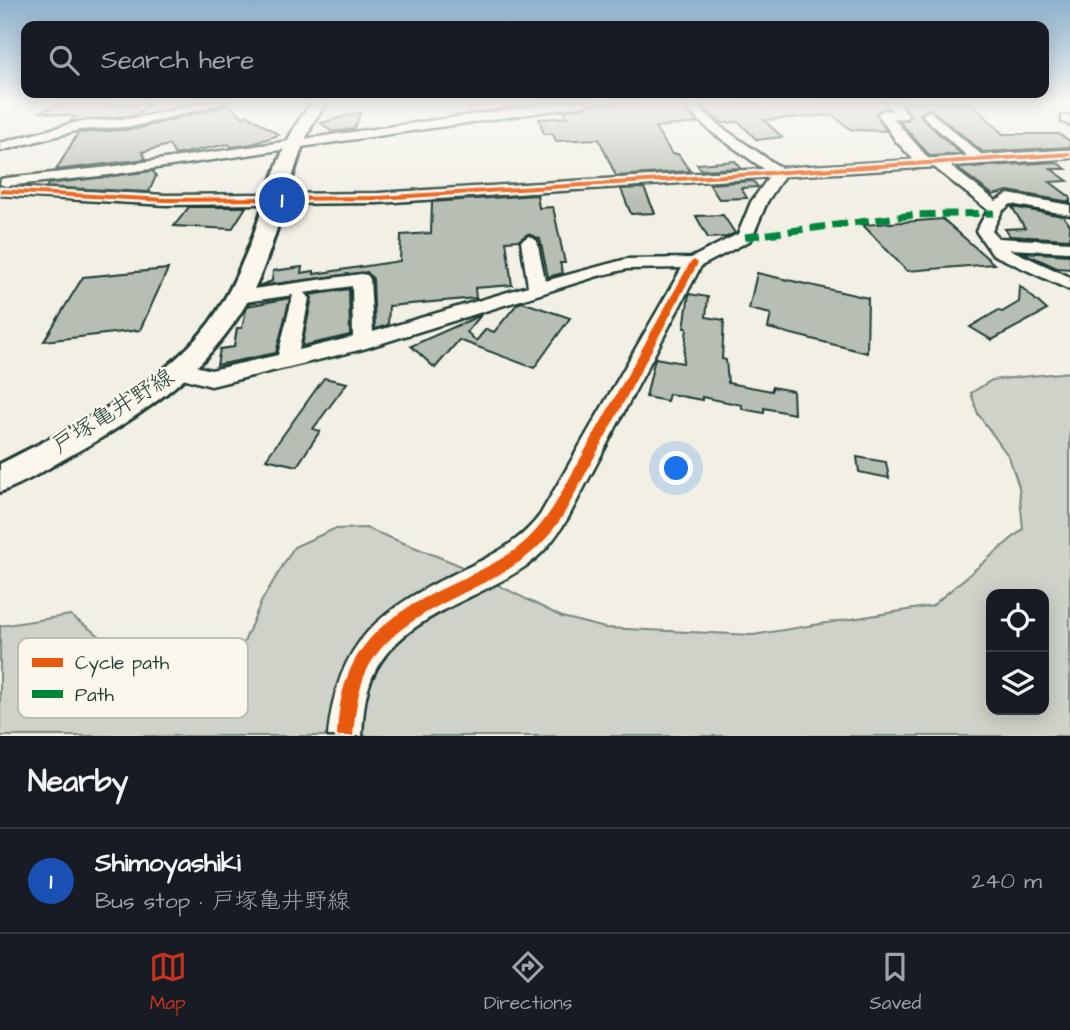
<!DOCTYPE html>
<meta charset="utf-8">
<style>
:root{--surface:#171b24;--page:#20242c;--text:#f1f3f6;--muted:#9ea1a6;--line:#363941;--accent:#c8321e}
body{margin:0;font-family:"Architects Daughter","Klee One",sans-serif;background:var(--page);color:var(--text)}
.controls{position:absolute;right:21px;bottom:21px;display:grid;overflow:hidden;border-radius:14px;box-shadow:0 4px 18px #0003}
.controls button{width:63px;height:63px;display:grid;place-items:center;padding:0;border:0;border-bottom:2px solid var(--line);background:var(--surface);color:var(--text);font:35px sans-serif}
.you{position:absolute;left:677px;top:469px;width:24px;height:24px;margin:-18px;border:5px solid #fff;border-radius:50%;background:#1a73e8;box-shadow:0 0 0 10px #1a73e833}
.badge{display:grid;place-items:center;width:46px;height:46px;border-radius:50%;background:var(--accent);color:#fff;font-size:23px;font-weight:700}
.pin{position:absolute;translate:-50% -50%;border:4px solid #fff;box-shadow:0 2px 7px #0006}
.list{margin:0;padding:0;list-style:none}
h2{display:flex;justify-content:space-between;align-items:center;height:91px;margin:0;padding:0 28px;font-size:30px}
h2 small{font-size:23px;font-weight:400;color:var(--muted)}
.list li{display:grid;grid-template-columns:46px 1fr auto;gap:21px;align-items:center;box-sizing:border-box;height:105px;padding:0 28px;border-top:2px solid var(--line)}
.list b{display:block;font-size:26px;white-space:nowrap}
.list p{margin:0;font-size:23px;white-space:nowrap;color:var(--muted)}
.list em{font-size:23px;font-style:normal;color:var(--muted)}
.icon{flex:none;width:38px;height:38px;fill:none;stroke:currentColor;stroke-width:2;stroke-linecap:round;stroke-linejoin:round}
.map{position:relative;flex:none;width:1070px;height:736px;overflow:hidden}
.search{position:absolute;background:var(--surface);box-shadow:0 4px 18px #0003;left:21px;right:21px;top:21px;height:77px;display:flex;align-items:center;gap:18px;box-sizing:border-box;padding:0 24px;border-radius:14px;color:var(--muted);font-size:26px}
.sheet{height:196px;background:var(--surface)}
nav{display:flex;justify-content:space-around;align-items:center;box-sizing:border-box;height:98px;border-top:2px solid var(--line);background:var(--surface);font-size:19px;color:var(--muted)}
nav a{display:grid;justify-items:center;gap:4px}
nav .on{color:var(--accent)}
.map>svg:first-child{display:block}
.green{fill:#cfd2c8;stroke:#77887e;stroke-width:2;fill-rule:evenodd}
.building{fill:#b7beb3;stroke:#1f3d34;stroke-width:2}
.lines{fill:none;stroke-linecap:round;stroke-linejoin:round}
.minor-casing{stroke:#1f3d34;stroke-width:5}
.major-casing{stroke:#1f3d34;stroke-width:6}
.minor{fill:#fbf7ec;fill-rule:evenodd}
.major{fill:#fbf7ec;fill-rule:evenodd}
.quiet{stroke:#00873e;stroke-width:7;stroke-dasharray:15 7;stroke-linecap:butt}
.cycleway-casing{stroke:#fbf7ec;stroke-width:5}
.cycleway{fill:#e8590c;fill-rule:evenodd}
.labels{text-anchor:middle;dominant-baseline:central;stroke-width:5;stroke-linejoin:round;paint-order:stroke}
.street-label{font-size:23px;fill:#1f3d34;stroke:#fbf7ec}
.key{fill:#fbf7ec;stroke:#b9bfb5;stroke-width:2}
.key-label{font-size:19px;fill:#1f3d34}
</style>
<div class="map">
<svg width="1070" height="736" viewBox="0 0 1070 736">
<rect width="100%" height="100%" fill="#f2f0e5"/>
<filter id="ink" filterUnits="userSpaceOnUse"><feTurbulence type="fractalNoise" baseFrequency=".0143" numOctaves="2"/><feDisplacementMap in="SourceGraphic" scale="14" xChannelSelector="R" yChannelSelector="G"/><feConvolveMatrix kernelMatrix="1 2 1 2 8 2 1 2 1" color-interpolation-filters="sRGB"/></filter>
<g filter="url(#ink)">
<path class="green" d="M1070,372V736H0V626L70,615L192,701L212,703L235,663L262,600L294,547L334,529L366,528L454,563L562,617L605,628L753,635L932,606L1023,529L1019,487L1009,457L978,414L971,393L992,380ZM991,594H1044V710H991Z"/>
<g class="building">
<polygon points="65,102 100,105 151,104 136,115 69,122 76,117 41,112"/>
<polygon points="624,102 677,102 698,123 655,127 672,154 678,154 690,171 616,176 599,139 556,141 553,134 544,134 539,119 567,117 564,111 589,105"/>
<polygon points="696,102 883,102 887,108 875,113 886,131 852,130 832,115 764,120 782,137 757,140 739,122 723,123"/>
<polygon points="901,102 970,102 1003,134 1059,134 1070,141 1070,147 983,152 929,108 920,114 923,119 961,154 930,156 899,121 906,121 911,115"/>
<polygon points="229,105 243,117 248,115 279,135 252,144 232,147 228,144 175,155 169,145 142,152 146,159 56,170 78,133 136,129"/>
<polygon points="361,112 354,129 332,132 321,123"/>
<polygon points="735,161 741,168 701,170 697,164"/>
<polygon points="1056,162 1066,169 1051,169 1068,181 1050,182 1070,197 1070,202 1008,191 993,195 957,168"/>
<polygon points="153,171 156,176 149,192 46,187 48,184"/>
<polygon points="753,181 758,187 741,188 747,198 719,199 709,184"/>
<polygon points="644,188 655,213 631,214 621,189"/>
<polygon points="537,195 539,208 553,207 565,263 560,263 563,273 548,277 540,239 528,234 519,240 506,241 512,285 475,288 476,298 389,306 388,325 375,329 373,279 367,272 258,286 272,281 273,271 302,267 301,273 314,271 314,274 400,261 401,235 431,233 432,202"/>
<polygon points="189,207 246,207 232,229 174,226"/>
<polygon points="1012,207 1063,216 1070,225 1070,239 1010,236 1005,229 1025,228"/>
<polygon points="723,215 735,233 727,237 708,238 696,216"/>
<polygon points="943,219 994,264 907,271 863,225"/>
<polygon points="1022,252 1070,255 1070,269 1057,268"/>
<polygon points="168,269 140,330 44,341 83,277"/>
<polygon points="757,273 868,298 867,353 768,328 771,314 749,309"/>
<polygon points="1020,286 1047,310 992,340 970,327 999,310 1002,312 1019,302"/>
<polygon points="349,289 350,335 302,346 312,298 310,295"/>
<polygon points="689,294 708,297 706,317 724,320 722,359 726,360 728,383 772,391 772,387 793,391 794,414 764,408 764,413 742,409 742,405 702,397 702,400 669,394 667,401 646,397 655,358 683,363 687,328 684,328"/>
<polygon points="290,298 276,353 217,365 220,349 234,347 237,328 242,328 247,306"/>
<polygon points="522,302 570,318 534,368 459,340 435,368 411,346 481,315 467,332 476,341 486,329 494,332 517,304"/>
<polygon points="324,378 347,383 313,429 320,431 297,466 266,459"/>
<polygon points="857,457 886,462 889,478 859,472"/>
</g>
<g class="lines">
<defs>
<g id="minor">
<polygon points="209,102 228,102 136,126 79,130 0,151 0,143 78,122 136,118"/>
<polygon points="562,102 589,102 583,106 109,175 6,186 0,184 1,179 6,178 109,167"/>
<path d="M679,102H692L721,127L781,168L914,160L896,141L878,114L884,110L893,111L886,102H898L908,115L906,118H893L929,159L967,156L925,118L923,115L929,111L982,155L1070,150V158L950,166L996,201L1008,194L1070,205V215L1011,204L1002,211L992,231L998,238L1070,242V252L1009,249L1070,277V290L992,254L976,231L988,210L934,167L784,176L767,202L751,240L701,266L568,518C557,535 546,551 530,563C479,601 394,616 370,683C364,700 363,718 362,736H328C338,640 379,610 462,570C492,556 520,542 540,515L682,268L627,269L598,276L363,349L211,386L172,375L168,370L172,365L179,362L211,370L278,355L293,295L238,303L231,301L229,297L231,293L238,291L361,274L367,275L370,279L373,332L528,286L521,241L529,236L537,241L545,281L627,259L691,258L738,234L751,202L769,177L378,203L166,205L0,195V187L166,195L378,193L764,169L713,133ZM352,286L353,337L299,350L309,298L304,293Z"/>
<polygon points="1062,116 1070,116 1070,125 1062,122"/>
</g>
<path id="major" d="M313,102H327L314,121L304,142C285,194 275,250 249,299C207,373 140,417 66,458C45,470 23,484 0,492V464C73,426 159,390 210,322C227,299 238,273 249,247C268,199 278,141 313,102Z"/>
</defs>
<use href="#minor" class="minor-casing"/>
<use href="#major" class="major-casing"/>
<use href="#minor" class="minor"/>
<use href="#major" class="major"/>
<polyline class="quiet" points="745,237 913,215 994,213"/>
<defs>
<g id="cycleway">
<polygon points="1070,152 1070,156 378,200 166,202 0,193 0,189 166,198 378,196"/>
<path d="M694,260L698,263L564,514C553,531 541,546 525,558C473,597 384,614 362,683C356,700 355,718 353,736H337C338,716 340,697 347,678C374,603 457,590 515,550C531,538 543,523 554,506L690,263Z"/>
</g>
</defs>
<use href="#cycleway" class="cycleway-casing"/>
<use href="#cycleway" class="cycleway"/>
</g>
</g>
<linearGradient id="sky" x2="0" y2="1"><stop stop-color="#8cb0cc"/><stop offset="0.5" stop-color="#f9f8f3"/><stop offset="1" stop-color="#f9f8f3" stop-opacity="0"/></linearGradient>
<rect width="1070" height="205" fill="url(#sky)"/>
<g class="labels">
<g class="street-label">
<text transform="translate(113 411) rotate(-32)">戸塚亀井野線</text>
</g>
</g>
<rect x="18" y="638" width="230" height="80" rx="10" class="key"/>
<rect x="32" y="658" width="31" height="9" fill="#e8590c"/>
<rect x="32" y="690" width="31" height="8" fill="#00873e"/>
<g class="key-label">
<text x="75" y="669">Cycle path</text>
<text x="75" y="701">Path</text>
</g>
</svg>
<div class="controls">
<button><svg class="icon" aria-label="locate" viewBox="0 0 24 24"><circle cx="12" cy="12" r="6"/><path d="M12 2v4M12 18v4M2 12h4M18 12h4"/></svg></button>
<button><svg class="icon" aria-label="layers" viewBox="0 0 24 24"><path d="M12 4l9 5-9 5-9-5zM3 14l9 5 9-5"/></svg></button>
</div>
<div class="you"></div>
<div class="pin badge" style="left:282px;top:200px;background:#1a4fb4">1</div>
<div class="search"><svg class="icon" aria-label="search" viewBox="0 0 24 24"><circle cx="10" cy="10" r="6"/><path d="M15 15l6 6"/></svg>Search here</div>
</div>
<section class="sheet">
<h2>Nearby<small></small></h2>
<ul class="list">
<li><span class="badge" style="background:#1a4fb4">1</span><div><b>Shimoyashiki</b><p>Bus stop · 戸塚亀井野線</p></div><em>240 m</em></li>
</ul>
</section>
<nav>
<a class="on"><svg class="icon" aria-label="map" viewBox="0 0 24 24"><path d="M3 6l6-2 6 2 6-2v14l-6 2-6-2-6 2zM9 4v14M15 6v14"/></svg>Map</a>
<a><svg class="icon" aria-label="directions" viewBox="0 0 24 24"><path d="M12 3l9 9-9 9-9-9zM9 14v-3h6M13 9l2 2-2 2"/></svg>Directions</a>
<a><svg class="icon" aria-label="saved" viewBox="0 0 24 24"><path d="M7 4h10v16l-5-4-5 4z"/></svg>Saved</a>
</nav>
